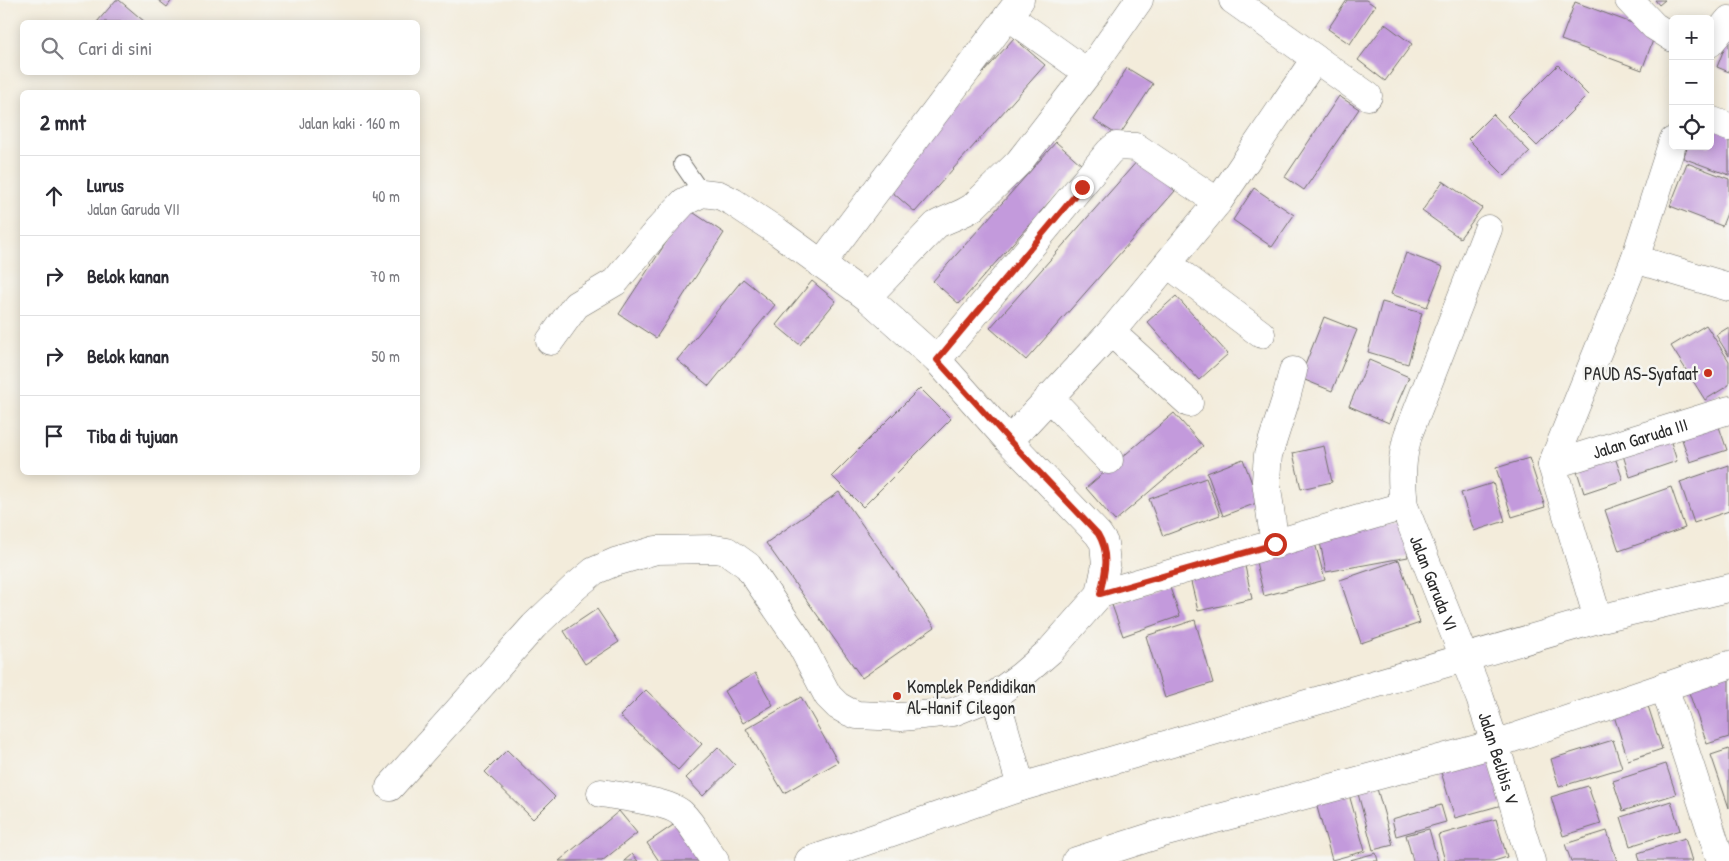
<!DOCTYPE html>
<html lang="id">
<meta charset="utf-8">
<style>
:root{--surface:#fff;--page:#f2f2f3;--text:#2b2b33;--muted:#7c7c81;--line:#e1e1e2}
body{margin:0;font-family:"Patrick Hand",sans-serif;background:var(--page);color:var(--text)}
.controls{position:absolute;right:15px;top:15px;display:grid;overflow:hidden;border-radius:8px;box-shadow:0 2px 12px #0003}
.controls button{width:45px;height:45px;display:grid;place-items:center;padding:0;border:0;border-bottom:1px solid var(--line);background:var(--surface);color:var(--text);font:25px sans-serif}
.stop{position:absolute;width:15px;height:15px;margin:-11px;border:4px solid #c8321e;border-radius:50%;background:#fff}
.stop.end{background:#c8321e;border-color:#fff;box-shadow:0 1px 5px #0008}
.list{margin:0;padding:0;list-style:none}
h2{display:flex;justify-content:space-between;align-items:center;height:65px;margin:0;padding:0 20px;font-size:21px}
h2 small{font-size:16px;font-weight:400;color:var(--muted)}
.list li{display:grid;grid-template-columns:32px 1fr auto;gap:15px;align-items:center;box-sizing:border-box;height:80px;padding:0 20px;border-top:1px solid var(--line)}
.list b{display:block;font-size:19px;white-space:nowrap}
.list p{margin:0;font-size:16px;white-space:nowrap;color:var(--muted)}
.list em{font-size:16px;font-style:normal;color:var(--muted)}
.icon{flex:none;width:28px;height:28px;fill:none;stroke:currentColor;stroke-width:2;stroke-linecap:round;stroke-linejoin:round}
.map{position:relative;flex:none;width:1729px;height:861px;overflow:hidden}
.search{position:absolute;background:var(--surface);box-shadow:0 2px 12px #0003;left:20px;top:20px;width:400px;height:55px;display:flex;align-items:center;gap:12px;box-sizing:border-box;padding:0 18px;border-radius:8px;color:var(--muted);font-size:19px}
.panel{position:absolute;background:var(--surface);box-shadow:0 2px 12px #0003;left:20px;top:90px;width:400px;height:385px;border-radius:8px}
.map>svg:first-child{display:block}
.building{fill:#c39adc}
.lines{fill:none;stroke-linecap:round;stroke-linejoin:round}
.lane-casing{stroke:#716f69;stroke-width:18}
.street-casing{stroke:#716f69;stroke-width:29}
.lane{stroke:#fff;stroke-width:16}
.street{stroke:#fff;stroke-width:28}
.route{stroke:#c8321e;stroke-width:6}
.poi-dot{fill:#c8321e;stroke:#f6f6f2;stroke-width:2}
.labels{text-anchor:middle;dominant-baseline:central;stroke-width:5;stroke-linejoin:round;paint-order:stroke}
.poi-label{font-size:18px;fill:#2b2b2b;stroke:#f6f6f2;text-anchor:end}
.street-label{font-size:18px;fill:#2b2b2b;stroke:#f6f6f2}
</style>
<div class="map">
<svg width="1729" height="861" viewBox="0 0 1729 861">
<rect width="100%" height="100%" fill="#f6f6f2"/>
<filter id="ink" filterUnits="userSpaceOnUse"><feTurbulence type="fractalNoise" baseFrequency=".02" numOctaves="2"/><feDisplacementMap in="SourceGraphic" scale="10" xChannelSelector="R" yChannelSelector="G"/><feConvolveMatrix kernelMatrix="1 2 1 2 8 2 1 2 1" color-interpolation-filters="sRGB"/></filter>
<filter id="wash" filterUnits="userSpaceOnUse"><feTurbulence type="fractalNoise" baseFrequency=".0096" numOctaves="4" result="noise"/><feDisplacementMap in="SourceGraphic" scale="20" xChannelSelector="R" yChannelSelector="G"/><feGaussianBlur stdDeviation="1.12" result="paint"/><feColorMatrix in="noise" values="0 0 0 0 0 0 0 0 0 0 0 0 0 0 0 0 0 1.4 0 .05"/><feComposite in="paint" operator="in"/></filter>
<g filter="url(#wash)">
<rect width="100%" height="100%" fill="#f3ecdb"/>
<g id="blocks">
<g class="building">
<polygon points="116,0 119,0 145,22 97,22"/>
<polygon points="158,0 172,0 167,7"/>
<polygon points="1347,0 1366,0 1375,6 1350,44 1328,29"/>
<polygon points="1655,0 1665,0 1659,5"/>
<polygon points="1575,2 1656,32 1642,70 1561,40"/>
<polygon points="1385,24 1412,44 1385,81 1358,60"/>
<polygon points="1729,36 1729,72 1717,67"/>
<polygon points="1014,38 1045,65 915,212 884,185"/>
<polygon points="1558,65 1588,95 1537,146 1507,116"/>
<polygon points="1127,68 1153,84 1119,136 1094,120"/>
<polygon points="1339,96 1359,109 1304,190 1285,177"/>
<polygon points="1493,114 1530,152 1505,176 1468,139"/>
<polygon points="1710,122 1729,129 1729,175 1683,158 1688,146 1710,146"/>
<polygon points="1056,142 1082,165 959,304 933,281"/>
<polygon points="1139,159 1175,191 1026,360 990,328"/>
<polygon points="1687,163 1729,179 1729,208 1722,226 1670,206"/>
<polygon points="1443,181 1482,208 1460,238 1422,211"/>
<polygon points="1254,188 1294,215 1272,247 1233,220"/>
<polygon points="688,209 724,233 656,338 619,314"/>
<polygon points="1406,253 1443,267 1427,307 1391,294"/>
<polygon points="743,279 775,305 709,386 677,360"/>
<polygon points="812,281 836,301 800,345 776,325"/>
<polygon points="1176,296 1228,354 1199,380 1147,322"/>
<polygon points="1382,302 1422,313 1408,364 1368,352"/>
<polygon points="1324,317 1357,330 1332,391 1300,378"/>
<polygon points="1706,325 1729,361 1729,385 1705,400 1671,346"/>
<polygon points="1729,327 1729,356 1716,335"/>
<polygon points="1369,360 1409,377 1389,423 1349,406"/>
<polygon points="920,388 951,419 863,507 832,476"/>
<polygon points="1174,413 1203,446 1115,521 1086,488"/>
<polygon points="1716,418 1727,450 1690,462 1679,431"/>
<polygon points="1668,433 1677,461 1630,477 1621,449"/>
<polygon points="1324,446 1332,482 1301,489 1293,453"/>
<polygon points="1612,449 1623,480 1584,493 1574,462"/>
<polygon points="1529,458 1545,507 1512,517 1496,468"/>
<polygon points="1243,459 1259,502 1223,516 1207,473"/>
<polygon points="1729,465 1729,511 1694,523 1680,482"/>
<polygon points="1206,478 1220,515 1163,536 1149,499"/>
<polygon points="1493,483 1505,521 1474,531 1461,493"/>
<polygon points="1671,487 1685,528 1619,551 1605,510"/>
<polygon points="839,492 935,627 862,678 766,543"/>
<polygon points="1402,522 1408,557 1326,572 1319,537"/>
<polygon points="1315,543 1325,580 1264,596 1255,558"/>
<polygon points="1399,560 1420,623 1361,643 1340,580"/>
<polygon points="1245,566 1252,599 1198,611 1190,578"/>
<polygon points="1169,585 1180,616 1123,636 1112,605"/>
<polygon points="597,609 619,642 585,664 564,631"/>
<polygon points="1195,620 1213,683 1165,698 1146,636"/>
<polygon points="1729,669 1729,737 1707,744 1686,684"/>
<polygon points="755,673 773,705 743,723 724,691"/>
<polygon points="646,690 702,744 678,770 620,716"/>
<polygon points="801,697 838,762 784,793 746,729"/>
<polygon points="1648,706 1662,749 1628,760 1614,716"/>
<polygon points="1613,740 1622,768 1559,787 1551,759"/>
<polygon points="718,747 735,765 703,796 686,778"/>
<polygon points="1729,749 1729,808 1711,755"/>
<polygon points="507,750 555,797 533,819 485,772"/>
<polygon points="1489,759 1502,805 1455,818 1441,772"/>
<polygon points="1666,764 1676,794 1623,811 1613,781"/>
<polygon points="1376,785 1393,845 1373,850 1357,790"/>
<polygon points="1588,786 1601,824 1563,836 1551,797"/>
<polygon points="1348,791 1365,851 1332,860 1315,800"/>
<polygon points="1671,801 1680,830 1630,846 1621,817"/>
<polygon points="1441,805 1446,822 1396,836 1392,819"/>
<polygon points="619,811 637,833 602,861 559,861"/>
<polygon points="682,819 711,861 659,861 647,843"/>
<polygon points="1496,819 1507,857 1494,861 1445,861 1438,835"/>
<polygon points="1429,829 1438,861 1413,861 1406,835"/>
<polygon points="1607,831 1617,861 1571,861 1565,844"/>
<polygon points="1685,838 1692,861 1640,861 1638,853"/>
<polygon points="1376,853 1378,861 1350,861 1350,860"/>
<polygon points="632,854 638,861 624,861"/>
</g>
</g>
</g>
<g filter="url(#ink)">
<use href="#blocks" fill-opacity="0" stroke="#716f69" stroke-width="1"/>
<g class="lines">
<defs>
<polyline id="lane" points="682,164 702,193"/>
<g id="street">
<polyline points="1233,0 1368,96"/>
<polyline points="1629,0 1654,26 1673,38"/>
<polyline points="1008,16 1088,73"/>
<polyline points="1710,43 1729,20"/>
<polyline points="1710,120 1729,127"/>
<path id="s1" d="M1488,229L1408,435C1401,461 1401,479 1404,506L1480,698L1495,744L1531,861"/>
<polyline points="1635,259 1729,287"/>
<polyline points="821,264 1020,0"/>
<polyline points="1168,264 1261,334"/>
<path d="M867,297L936,225C948,218 962,215 973,207L1019,162L1088,73L1139,0"/>
<polyline points="1111,332 1189,403"/>
<polyline points="550,341 576,305 615,282 658,230 684,202 702,193 719,195 733,202 778,232 867,297 937,360 1009,441 1098,534 1104,543 1106,565 1100,594 1050,651 1021,676 995,695 1021,787"/>
<polyline points="937,360 1109,152 1116,146 1136,147 1218,202"/>
<polyline points="1049,397 1109,460"/>
<polyline points="1009,441 1111,332 1218,202 1315,59"/>
<path id="s2" d="M1552,465L1729,410"/>
<polyline points="1275,545 1266,481 1267,467 1268,455 1285,402 1293,371"/>
<polyline points="1100,594 1404,506"/>
<polyline points="1598,619 1552,465 1635,259 1673,141"/>
<polyline points="1664,686 1721,861"/>
<polyline points="390,787 534,626 575,587 594,571 615,562 656,550 715,549 727,551 748,566 799,641 828,696 838,706 847,711 857,715 901,717 953,712 995,695"/>
<path d="M601,793C619,796 670,802 681,813C695,826 703,846 715,861"/>
<polyline points="809,861 1021,787 1598,619 1729,588"/>
<polyline points="1076,861 1163,833 1495,744 1729,665"/>
</g>
</defs>
<use href="#lane" class="lane-casing"/>
<use href="#street" class="street-casing"/>
<use href="#lane" class="lane"/>
<use href="#street" class="street"/>
</g>
</g>
<g class="lines" filter="url(#ink)">
<path class="route" d="M1082,187L937,360L1009,440L1098,534C1110,554 1105,573 1100,594L1275,544"/>
</g>
<g class="poi-dot">
<circle cx="1708" cy="373" r="5"/>
<circle cx="897" cy="696" r="5"/>
</g>
<g class="labels">
<g class="poi-label">
<text x="1698" y="373">PAUD AS-Syafaat</text>
<text x="907" y="686" text-anchor="start">Komplek Pendidikan<tspan x="907" dy="21">Al-Hanif Cilegon</tspan></text>
</g>
<g class="street-label">
<text stroke="none"><textPath href="#s2" startOffset="92">Jalan Garuda III</textPath></text>
<text stroke="none"><textPath href="#s1" startOffset="375">Jalan Garuda VI</textPath></text>
<text stroke="none"><textPath href="#s1" startOffset="562">Jalan Belibis V</textPath></text>
</g>
</g>
</svg>
<div class="controls">
<button>+</button>
<button>−</button>
<button><svg class="icon" aria-label="locate" viewBox="0 0 24 24"><circle cx="12" cy="12" r="6"/><path d="M12 2v4M12 18v4M2 12h4M18 12h4"/></svg></button>
</div>
<div class="stop" style="left:1275px;top:544px"></div>
<div class="stop end" style="left:1082px;top:187px"></div>
<div class="search"><svg class="icon" aria-label="search" viewBox="0 0 24 24"><circle cx="10" cy="10" r="6"/><path d="M15 15l6 6"/></svg>Cari di sini</div>
<section class="panel">
<h2>2 mnt<small>Jalan kaki · 160 m</small></h2>
<ul class="list">
<li><svg class="icon" aria-label="ahead" viewBox="0 0 24 24"><path d="M12 20V5M6 11l6-6 6 6"/></svg><div><b>Lurus</b><p>Jalan Garuda VII</p></div><em>40 m</em></li>
<li><svg class="icon" aria-label="right" viewBox="0 0 24 24"><path d="M7 20v-9h11M14 6l5 5-5 5"/></svg><div><b>Belok kanan</b></div><em>70 m</em></li>
<li><svg class="icon" aria-label="right" viewBox="0 0 24 24"><path d="M7 20v-9h11M14 6l5 5-5 5"/></svg><div><b>Belok kanan</b></div><em>50 m</em></li>
<li><svg class="icon" aria-label="arrive" viewBox="0 0 24 24"><path d="M6 21V4h12l-3 4 3 4H6"/></svg><div><b>Tiba di tujuan</b></div></li>
</ul>
</section>
</div>
